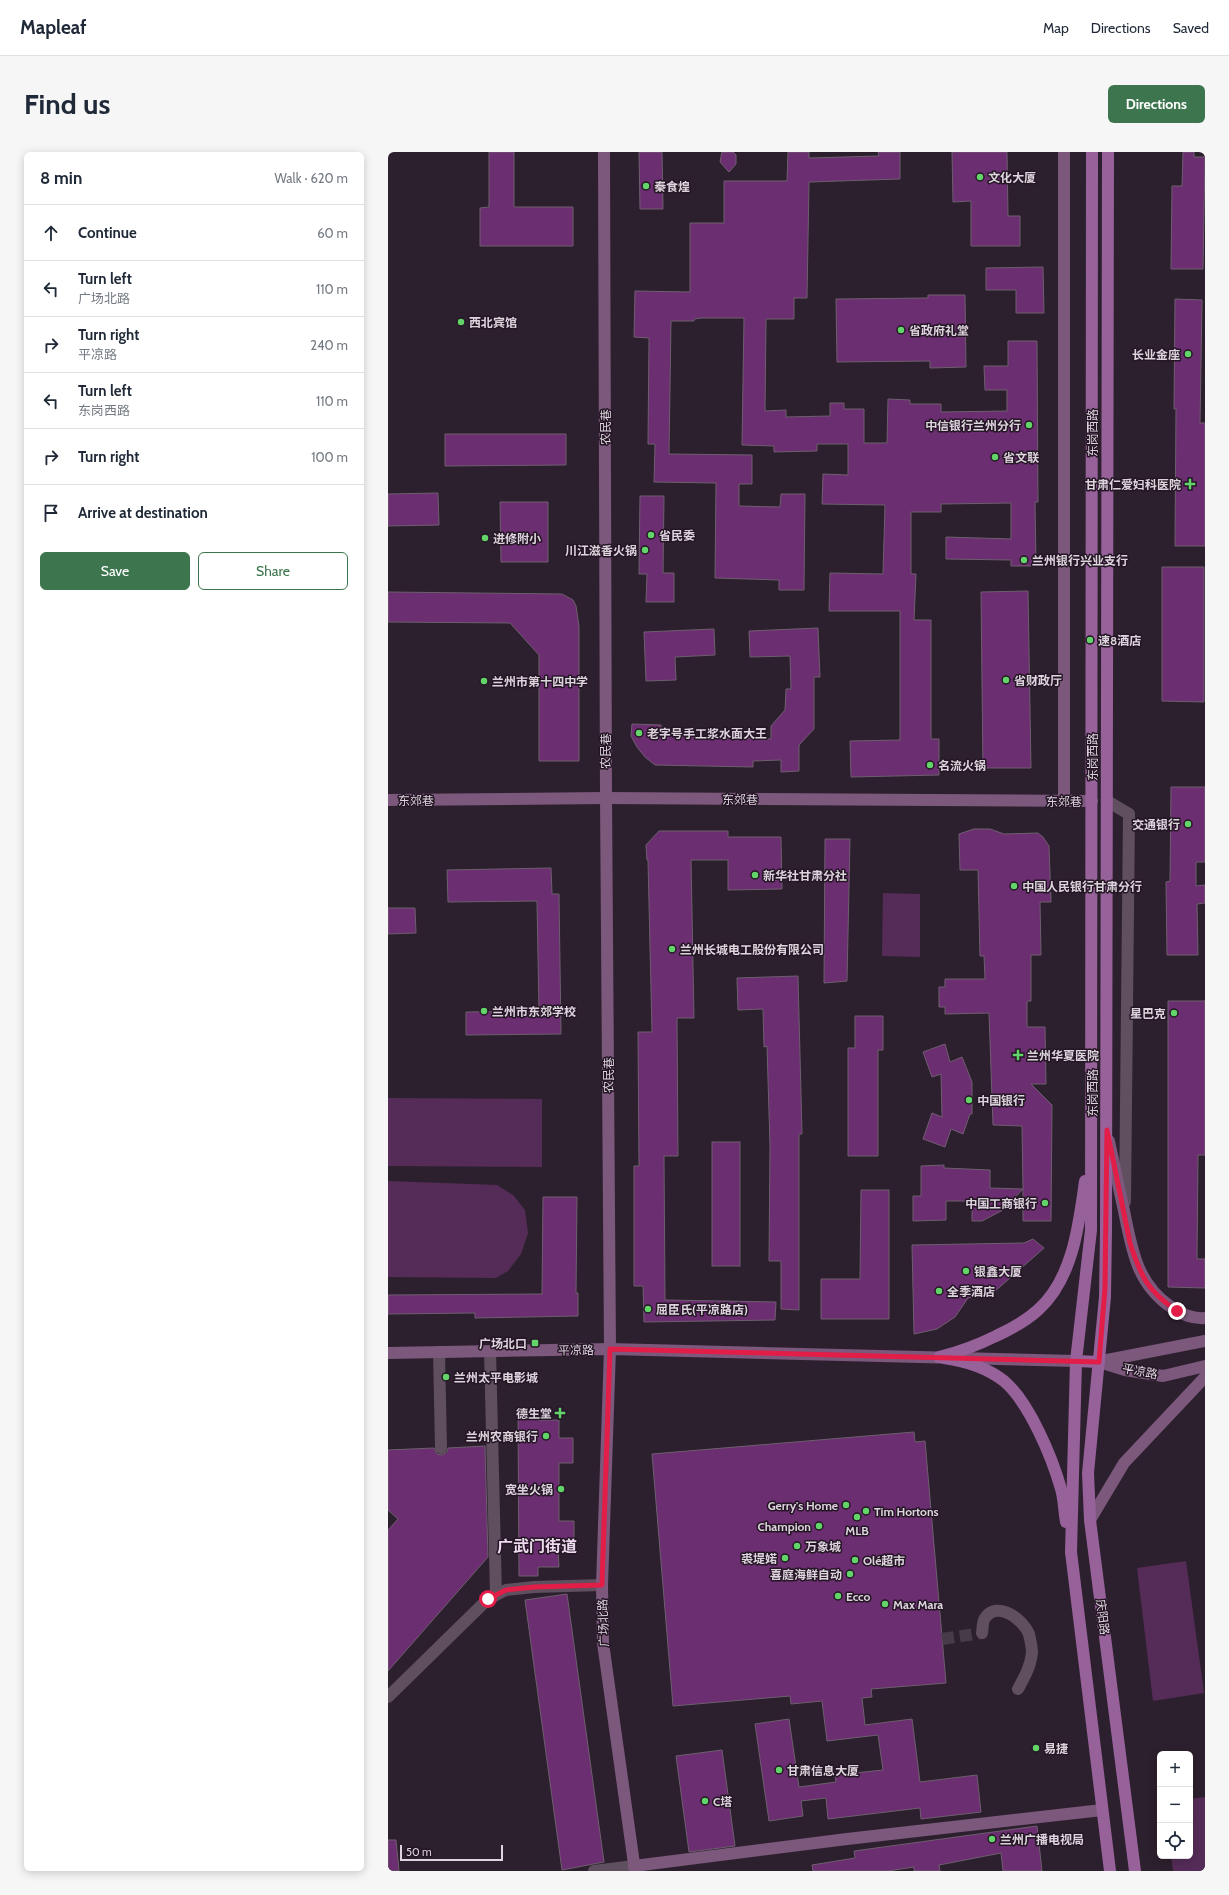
<!DOCTYPE html>
<meta charset="utf-8">
<style>
:root{--surface:#fff;--page:#f6f6f7;--text:#1f2937;--muted:#747a83;--line:#e0e1e3;--accent:#3d764e}
body{margin:0;font-family:Cabin,"Noto Sans SC",sans-serif;background:var(--page);color:var(--text)}
.controls{position:absolute;right:12px;bottom:12px;display:grid;overflow:hidden;border-radius:6px;box-shadow:0 2px 10px #0003}
.controls button{width:36px;height:36px;display:grid;place-items:center;padding:0;border:0;border-bottom:1px solid var(--line);background:var(--surface);color:var(--text);font:20px sans-serif}
.scale{position:absolute;left:12px;bottom:10px;width:103px;box-sizing:border-box;padding-left:4px;border:2px solid #ddd4de;border-top:0;font-size:11px;line-height:14px;white-space:nowrap;color:#ddd4de;-webkit-text-stroke:3px #241624;paint-order:stroke}
.stop{position:absolute;width:12px;height:12px;margin:-9px;border:3px solid #e11d48;border-radius:50%;background:#fff}
.stop.end{background:#e11d48;border-color:#fff;box-shadow:0 1px 4px #0008}
.list{margin:0;padding:0;list-style:none}
h2{display:flex;justify-content:space-between;align-items:center;height:52px;margin:0;padding:0 16px;font-size:17px}
h2 small{font-size:13px;font-weight:400;color:var(--muted)}
.list li{display:grid;grid-template-columns:26px 1fr auto;gap:12px;align-items:center;box-sizing:border-box;height:56px;padding:0 16px;border-top:1px solid var(--line)}
.list b{display:block;font-size:15px;white-space:nowrap}
.list p{margin:0;font-size:13px;white-space:nowrap;color:var(--muted)}
.list em{font-size:13px;font-style:normal;color:var(--muted)}
.actions{display:flex;gap:8px;padding:12px 16px}
.actions a{flex:1;padding:9px 0;border:1px solid var(--accent);border-radius:6px;text-align:center;font-size:14px;color:var(--accent)}
.actions .main{background:var(--accent);color:#fff}
.icon{flex:none;width:22px;height:22px;fill:none;stroke:currentColor;stroke-width:2;stroke-linecap:round;stroke-linejoin:round}
.map{position:relative;flex:none;width:817px;height:1719px;overflow:hidden;border-radius:6px}
header{display:flex;align-items:center;gap:24px;box-sizing:border-box;height:56px;padding:0 20px;background:var(--surface);border-bottom:1px solid var(--line)}
header strong{font-size:19px}
nav{display:flex;gap:22px;margin-inline-start:auto;font-size:14px}
.intro{display:flex;align-items:center;justify-content:space-between;box-sizing:border-box;height:96px;padding:0 24px}
h1{margin:0;font-size:28px}
.button{padding:10px 18px;border-radius:6px;background:var(--accent);color:#fff;font-size:14px;font-weight:700}
main{display:flex;gap:24px;padding:0 24px}
aside{flex:1;background:var(--surface);border-radius:6px;box-shadow:0 2px 10px #0003}
.map>svg:first-child{display:block}
.green{fill:#552c58}
.building{fill:#6b2e70;stroke:#6e5e6f}
.lines{fill:none;stroke-linecap:round;stroke-linejoin:round}
.street-tunnel{stroke:#473b48;stroke-width:12;stroke-dasharray:12 6;stroke-linecap:butt}
.street{stroke:#5f4f5f;stroke-width:12}
.secondary{stroke:#7b587c;stroke-width:12}
.primary{stroke:#97619a;stroke-width:12}
.route{stroke:#e11d48;stroke-width:5}
.poi-dot{fill:#62d469;stroke:#241624;stroke-width:1.5}
.labels{text-anchor:middle;dominant-baseline:central;stroke-width:3;stroke-linejoin:round;paint-order:stroke}
.poi-label{font-size:12px;font-weight:bold;fill:#ddd4de;stroke:#241624;text-anchor:start}
.street-label{font-size:12px;fill:#ddd4de;stroke:#241624}
.district-label{font-size:16px;font-weight:bold;fill:#eddaee;stroke:#241624}
</style>
<header>
<strong>Mapleaf</strong>
<nav><a>Map</a><a>Directions</a><a>Saved</a></nav>
</header>
<div class="intro"><h1>Find us</h1><a class="button">Directions</a></div>
<main>
<aside>
<h2>8 min<small>Walk · 620 m</small></h2>
<ul class="list">
<li><svg class="icon" aria-label="ahead" viewBox="0 0 24 24"><path d="M12 20V5M6 11l6-6 6 6"/></svg><div><b>Continue</b></div><em>60 m</em></li>
<li><svg class="icon" aria-label="left" viewBox="0 0 24 24"><path d="M17 20v-9H6M10 6l-5 5 5 5"/></svg><div><b>Turn left</b><p>广场北路</p></div><em>110 m</em></li>
<li><svg class="icon" aria-label="right" viewBox="0 0 24 24"><path d="M7 20v-9h11M14 6l5 5-5 5"/></svg><div><b>Turn right</b><p>平凉路</p></div><em>240 m</em></li>
<li><svg class="icon" aria-label="left" viewBox="0 0 24 24"><path d="M17 20v-9H6M10 6l-5 5 5 5"/></svg><div><b>Turn left</b><p>东岗西路</p></div><em>110 m</em></li>
<li><svg class="icon" aria-label="right" viewBox="0 0 24 24"><path d="M7 20v-9h11M14 6l5 5-5 5"/></svg><div><b>Turn right</b></div><em>100 m</em></li>
<li><svg class="icon" aria-label="arrive" viewBox="0 0 24 24"><path d="M6 21V4h12l-3 4 3 4H6"/></svg><div><b>Arrive at destination</b></div></li>
</ul>
<div class="actions"><a class="main">Save</a><a>Share</a></div>
</aside>
<div class="map">
<svg width="817" height="1719" viewBox="0 0 817 1719">
<rect width="100%" height="100%" fill="#2d202e"/>
<g class="green">
<polygon points="495,741 532,742 532,805 494,804"/>
<polygon points="0,946 154,947 154,1015 0,1014"/>
<polygon points="0,1029 109,1033 125,1043 137,1058 140,1081 133,1102 120,1119 108,1126 0,1125"/>
<polygon points="798,1409 816,1541 765,1549 749,1416"/>
<polygon points="817,1645 817,1719 785,1719 783,1704 802,1704 802,1647"/>
</g>
<g class="building">
<polygon points="101,0 126,0 126,55 185,55 185,94 92,94 92,56 101,55"/>
<polygon points="251,0 274,0 275,57 252,57"/>
<polygon points="334,0 345,0 348,3 348,12 341,20 332,10"/>
<polygon points="400,0 421,0 421,6 491,4 490,0 512,0 512,27 421,30 419,146 406,146 406,167 378,167 377,259 398,258 398,265 442,264 442,251 456,251 456,257 476,257 476,291 499,291 500,247 522,248 522,252 553,252 553,260 619,259 619,238 597,238 596,214 620,214 620,189 649,189 650,350 647,350 648,414 623,414 623,408 558,407 558,385 623,387 623,351 553,352 553,360 523,360 523,422 528,422 526,468 543,468 543,587 551,587 551,623 463,625 462,589 512,588 512,459 441,459 442,421 495,422 497,353 434,352 435,322 460,323 460,292 429,292 429,299 386,300 386,294 354,293 356,166 313,166 306,167 306,169 283,169 281,302 364,303 364,332 351,332 351,354 392,355 393,342 417,342 416,438 391,438 391,428 327,426 328,331 266,330 267,292 260,292 261,186 246,185 247,139 302,140 302,71 336,71 336,29 399,29"/>
<polygon points="564,0 619,0 620,64 632,64 632,94 583,94 583,49 565,50"/>
<polygon points="795,0 806,0 806,5 817,5 815,117 783,117 784,34 794,34"/>
<polygon points="655,115 656,161 628,161 628,138 598,138 598,116"/>
<polygon points="540,143 577,143 578,215 542,216 542,209 449,210 448,147 540,146"/>
<polygon points="787,147 814,148 812,271 817,271 817,394 787,394 788,257 786,257"/>
<polygon points="57,282 178,282 178,313 57,314"/>
<polygon points="50,341 51,373 0,374 0,342"/>
<polygon points="252,344 276,344 275,421 286,421 286,450 258,450 259,422 251,422"/>
<polygon points="112,350 160,350 160,410 113,410"/>
<polygon points="774,415 816,415 816,550 774,549"/>
<polygon points="640,439 643,616 595,616 593,440"/>
<polygon points="0,440 174,442 185,448 188,454 191,474 191,609 151,609 151,503 122,471 0,470"/>
<polygon points="430,476 432,525 426,525 426,577 411,593 411,619 393,620 393,608 365,609 365,615 267,613 257,605 249,595 243,584 244,572 273,573 273,584 383,587 383,574 397,558 398,537 403,537 402,504 362,505 361,479"/>
<polygon points="326,477 327,503 287,505 288,528 258,529 256,480"/>
<polygon points="783,635 817,635 817,710 808,710 808,734 817,733 817,751 809,752 810,803 779,803 778,730 782,729"/>
<polygon points="586,677 602,677 616,682 650,681 655,685 661,694 663,750 652,750 653,803 643,803 643,849 639,849 639,875 657,875 658,932 643,932 664,953 663,1069 635,1069 635,1037 615,1058 594,1069 584,1069 584,1049 558,1049 558,1068 525,1069 525,1044 533,1044 533,1014 556,1013 556,1016 602,1018 602,1036 635,1037 634,974 605,973 601,861 557,862 557,855 551,855 551,835 557,835 557,827 597,827 596,804 592,804 590,718 572,718 571,682"/>
<polygon points="271,679 340,679 340,685 393,685 394,737 340,738 340,708 303,708 306,866 289,866 290,1004 276,1004 277,1148 388,1150 387,1168 256,1170 255,1134 246,1134 246,1014 251,1014 250,880 264,880 260,708 259,708 258,693"/>
<polygon points="437,687 462,687 459,829 436,831"/>
<polygon points="163,716 164,742 171,742 173,882 78,883 78,860 151,859 149,749 60,750 59,718"/>
<polygon points="0,756 27,756 28,781 0,782"/>
<polygon points="410,824 414,982 411,982 411,1158 393,1157 393,1109 381,1109 382,993 379,894 376,895 375,857 350,858 349,826"/>
<polygon points="780,849 817,849 817,1003 810,1003 809,1107 817,1107 817,1136 780,1135"/>
<polygon points="467,864 495,864 495,898 490,898 490,1004 460,1004 460,896 467,896"/>
<polygon points="557,892 562,910 574,905 584,930 584,962 582,962 575,982 563,977 557,995 535,987 544,961 554,965 553,922 544,925 535,900"/>
<rect x="324" y="990" width="28" height="124"/>
<polygon points="473,1038 501,1038 501,1167 433,1167 433,1127 472,1127"/>
<polygon points="155,1045 189,1045 188,1141 190,1141 190,1164 87,1166 87,1161 0,1162 0,1143 154,1142"/>
<polygon points="645,1087 656,1096 605,1141 580,1146 567,1165 549,1177 526,1182 524,1093 636,1091"/>
<polygon points="130,1259 150,1259 150,1268 171,1268 171,1286 185,1286 185,1311 171,1311 171,1369 186,1369 186,1396 170,1396 171,1415 150,1415 150,1424 131,1424"/>
<polygon points="526,1280 527,1290 537,1289 558,1531 483,1537 484,1545 474,1546 477,1573 524,1567 532,1630 589,1623 593,1660 533,1667 532,1656 440,1667 438,1646 413,1649 415,1664 381,1669 367,1572 401,1567 411,1635 448,1630 447,1623 495,1618 490,1583 439,1589 434,1549 403,1552 402,1544 285,1554 264,1302"/>
<polygon points="97,1294 100,1405 0,1519 0,1378 10,1367 0,1358 0,1298 46,1296 49,1302 54,1303 59,1300 60,1296"/>
<polygon points="179,1442 216,1710 174,1718 137,1448"/>
<polygon points="334,1598 347,1694 301,1700 288,1604"/>
<polygon points="649,1674 654,1719 615,1719 613,1701 551,1713 552,1719 526,1719 526,1715 500,1719 425,1719 424,1713 467,1706 466,1699"/>
<polygon points="0,1688 8,1688 11,1719 0,1719"/>
</g>
<g class="lines">
<polyline class="street-tunnel" points="554,1487 594,1481"/>
<g class="street">
<polyline points="719,649 741,662 737,1050"/>
<polyline points="102,1199 108,1443"/>
<polyline points="51,1200 53,1296"/>
<path d="M594,1481C595,1477 594,1470 597,1466C609,1448 635,1467 641,1482C642,1487 644,1495 644,1500C643,1514 636,1526 630,1537"/>
<polyline points="0,1545 100,1447 118,1438 146,1435 214,1433"/>
<polyline points="206,1719 246,1714"/>
</g>
<g class="secondary">
<polyline points="216,0 218,646 222,1197 214,1433 215,1491 247,1719"/>
<polyline points="0,648 218,646 704,649"/>
<polyline points="676,649 676,0"/>
<path d="M721,989C726,1012 731,1035 736,1059C744,1097 748,1131 783,1155C792,1162 805,1167 817,1166"/>
<polyline points="0,1201 222,1197 688,1209"/>
<polyline points="714,1209 817,1189"/>
<polyline points="711,1210 737,1218 775,1224 817,1214"/>
<polyline points="702,1368 736,1311 817,1225"/>
<polyline points="246,1714 459,1687 714,1658"/>
</g>
<g class="primary">
<polyline points="704,0 703,1078 688,1209 683,1400 722,1719"/>
<polyline points="720,0 718,1079 717,1145 700,1321 702,1368 747,1719"/>
<path d="M551,1205C571,1200 590,1193 608,1184C623,1177 638,1169 650,1158C685,1127 691,1072 697,1029"/>
<path d="M556,1206C578,1209 598,1215 616,1229C641,1250 664,1305 673,1337C676,1347 676,1359 678,1370"/>
<polyline points="688,1209 711,1210"/>
</g>
</g>
<g class="lines">
<path class="route" d="M100,1447L118,1438L146,1435L214,1433L222,1197L711,1210L717,1136L719,978L742,1091C753,1125 760,1139 789,1159"/>
</g>
<g class="poi-dot">
<circle cx="592" cy="25" r="4"/>
<circle cx="258" cy="34" r="4"/>
<circle cx="73" cy="170" r="4"/>
<circle cx="513" cy="178" r="4"/>
<circle cx="800" cy="202" r="4"/>
<circle cx="641" cy="273" r="4"/>
<circle cx="607" cy="305" r="4"/>
<path d="M800 326h4v4h4v4h-4v4h-4v-4h-4v-4h4z"/>
<circle cx="263" cy="383" r="4"/>
<circle cx="97" cy="386" r="4"/>
<circle cx="257" cy="398" r="4"/>
<circle cx="636" cy="408" r="4"/>
<circle cx="702" cy="488" r="4"/>
<circle cx="618" cy="528" r="4"/>
<circle cx="96" cy="529" r="4"/>
<circle cx="251" cy="581" r="4"/>
<circle cx="542" cy="613" r="4"/>
<circle cx="800" cy="672" r="4"/>
<circle cx="367" cy="723" r="4"/>
<circle cx="626" cy="734" r="4"/>
<circle cx="284" cy="797" r="4"/>
<circle cx="96" cy="859" r="4"/>
<circle cx="786" cy="861" r="4"/>
<path d="M628 897h4v4h4v4h-4v4h-4v-4h-4v-4h4z"/>
<circle cx="581" cy="948" r="4"/>
<circle cx="657" cy="1051" r="4"/>
<circle cx="578" cy="1119" r="4"/>
<circle cx="551" cy="1139" r="4"/>
<circle cx="260" cy="1157" r="4"/>
<rect x="143" y="1187" width="8" height="8" rx="2"/>
<circle cx="58" cy="1225" r="4"/>
<path d="M170 1255h4v4h4v4h-4v4h-4v-4h-4v-4h4z"/>
<circle cx="158" cy="1284" r="4"/>
<circle cx="173" cy="1337" r="4"/>
<circle cx="458" cy="1353" r="4"/>
<circle cx="478" cy="1359" r="4"/>
<circle cx="469" cy="1365" r="4"/>
<circle cx="431" cy="1374" r="4"/>
<circle cx="409" cy="1394" r="4"/>
<circle cx="397" cy="1406" r="4"/>
<circle cx="467" cy="1408" r="4"/>
<circle cx="462" cy="1422" r="4"/>
<circle cx="450" cy="1444" r="4"/>
<circle cx="497" cy="1452" r="4"/>
<circle cx="648" cy="1596" r="4"/>
<circle cx="391" cy="1618" r="4"/>
<circle cx="317" cy="1649" r="4"/>
<circle cx="604" cy="1687" r="4"/>
</g>
<g class="labels">
<g class="poi-label">
<text x="600" y="25">文化大厦</text>
<text x="266" y="34">秦食煌</text>
<text x="81" y="170">西北宾馆</text>
<text x="521" y="178">省政府礼堂</text>
<text x="792" y="202" text-anchor="end">长业金座</text>
<text x="633" y="273" text-anchor="end">中信银行兰州分行</text>
<text x="615" y="305">省文联</text>
<text x="793" y="332" text-anchor="end">甘肃仁爱妇科医院</text>
<text x="271" y="383">省民委</text>
<text x="105" y="386">进修附小</text>
<text x="249" y="398" text-anchor="end">川江滋香火锅</text>
<text x="644" y="408">兰州银行兴业支行</text>
<text x="710" y="488">速8酒店</text>
<text x="626" y="528">省财政厅</text>
<text x="104" y="529">兰州市第十四中学</text>
<text x="259" y="581">老字号手工浆水面大王</text>
<text x="550" y="613">名流火锅</text>
<text x="792" y="672" text-anchor="end">交通银行</text>
<text x="375" y="723">新华社甘肃分社</text>
<text x="634" y="734">中国人民银行甘肃分行</text>
<text x="292" y="797">兰州长城电工股份有限公司</text>
<text x="104" y="859">兰州市东郊学校</text>
<text x="778" y="861" text-anchor="end">星巴克</text>
<text x="639" y="903">兰州华夏医院</text>
<text x="589" y="948">中国银行</text>
<text x="649" y="1051" text-anchor="end">中国工商银行</text>
<text x="586" y="1119">银鑫大厦</text>
<text x="559" y="1139">全季酒店</text>
<text x="268" y="1157">屈臣氏(平凉路店)</text>
<text x="139" y="1191" text-anchor="end">广场北口</text>
<text x="66" y="1225">兰州太平电影城</text>
<text x="164" y="1261" text-anchor="end">德生堂</text>
<text x="150" y="1284" text-anchor="end">兰州农商银行</text>
<text x="165" y="1337" text-anchor="end">宽坐火锅</text>
<text x="450" y="1353" text-anchor="end">Gerry's Home</text>
<text x="486" y="1359">Tim Hortons</text>
<text x="423" y="1374" text-anchor="end">Champion</text>
<text x="469" y="1378" text-anchor="middle">MLB</text>
<text x="417" y="1394">万象城</text>
<text x="389" y="1406" text-anchor="end">裘堤婼</text>
<text x="475" y="1408">Olé超市</text>
<text x="454" y="1422" text-anchor="end">喜庭海鲜自动</text>
<text x="458" y="1444">Ecco</text>
<text x="505" y="1452">Max Mara</text>
<text x="656" y="1596">易捷</text>
<text x="399" y="1618">甘肃信息大厦</text>
<text x="325" y="1649">C塔</text>
<text x="612" y="1687">兰州广播电视局</text>
</g>
<g class="street-label">
<text transform="translate(217 275) rotate(-90)">农民巷</text>
<text transform="translate(704 281) rotate(-90)">东岗西路</text>
<text transform="translate(217 599) rotate(-90)">农民巷</text>
<text transform="translate(704 605) rotate(-90)">东岗西路</text>
<text x="352" y="647">东郊巷</text>
<text x="28" y="648">东郊巷</text>
<text x="676" y="649">东郊巷</text>
<text transform="translate(220 923) rotate(-90)">农民巷</text>
<text transform="translate(704 941) rotate(-90)">东岗西路</text>
<text transform="translate(188 1198) rotate(-1)">平凉路</text>
<text transform="translate(752 1219) rotate(11)">平凉路</text>
<text transform="translate(715 1465) rotate(83)">庆阳路</text>
<text transform="translate(215 1471) rotate(-92)">广场北路</text>
</g>
<g class="district-label">
<text x="149" y="1394">广武门街道</text>
</g>
</g>
</svg>
<div class="controls">
<button>+</button>
<button>−</button>
<button><svg class="icon" aria-label="locate" viewBox="0 0 24 24"><circle cx="12" cy="12" r="6"/><path d="M12 2v4M12 18v4M2 12h4M18 12h4"/></svg></button>
</div>
<div class="scale">50 m</div>
<div class="stop" style="left:100px;top:1447px"></div>
<div class="stop end" style="left:789px;top:1159px"></div>
</div>
</main>
